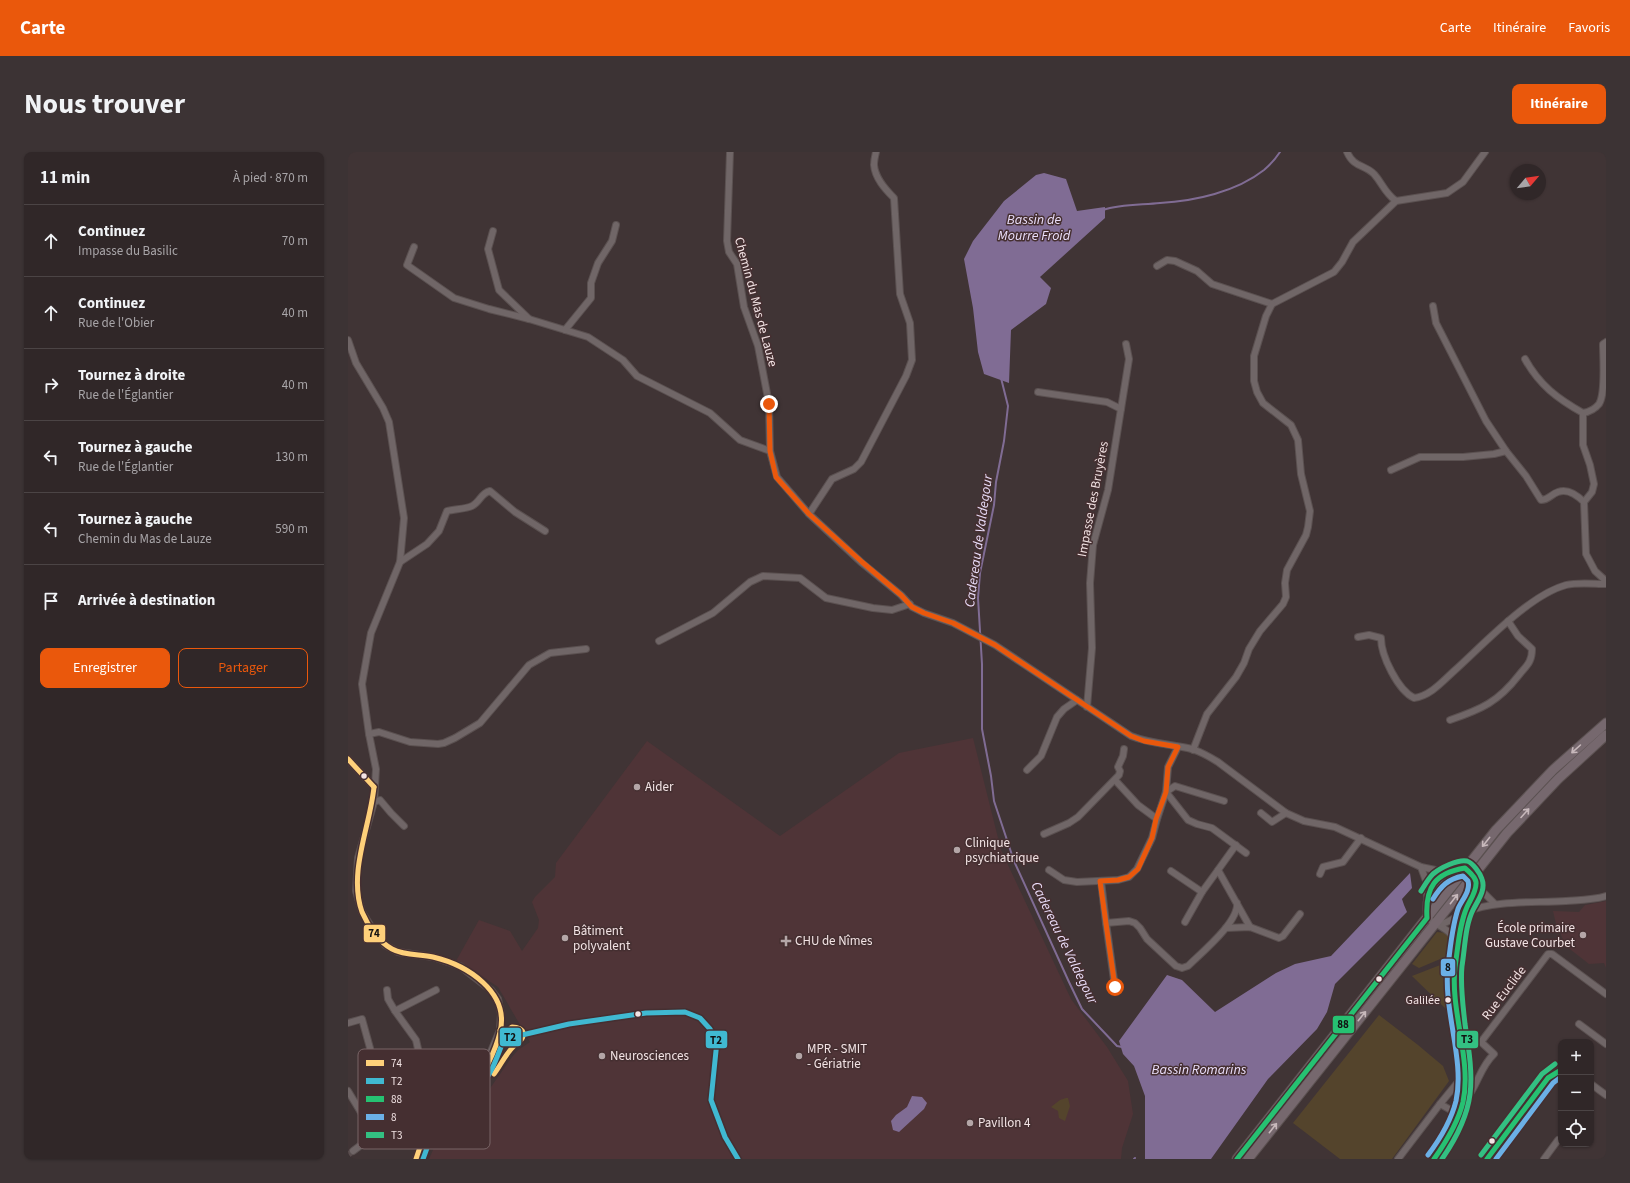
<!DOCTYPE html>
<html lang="fr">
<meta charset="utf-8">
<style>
:root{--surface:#302728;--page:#3c3334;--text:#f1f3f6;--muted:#a8a5a8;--line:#4b4445;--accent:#ea580c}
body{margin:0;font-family:"Source Sans 3",sans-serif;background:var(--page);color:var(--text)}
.controls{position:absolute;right:12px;bottom:12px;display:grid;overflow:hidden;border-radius:8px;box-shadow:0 1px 3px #0004}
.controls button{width:36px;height:36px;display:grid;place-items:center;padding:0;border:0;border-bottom:1px solid var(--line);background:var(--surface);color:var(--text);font:20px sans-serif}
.compass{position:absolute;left:1162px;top:12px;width:36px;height:36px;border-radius:50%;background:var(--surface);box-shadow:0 1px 3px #0004;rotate:61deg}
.stop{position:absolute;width:12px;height:12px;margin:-9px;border:3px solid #ea580c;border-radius:50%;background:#fff}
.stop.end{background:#ea580c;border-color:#fff;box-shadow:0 1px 4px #0008}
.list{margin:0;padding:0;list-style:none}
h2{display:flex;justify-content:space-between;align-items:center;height:52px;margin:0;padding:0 16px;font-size:17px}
h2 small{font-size:13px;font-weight:400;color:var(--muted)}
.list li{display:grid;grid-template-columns:26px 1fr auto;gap:12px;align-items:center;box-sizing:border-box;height:72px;padding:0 16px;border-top:1px solid var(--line)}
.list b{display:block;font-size:15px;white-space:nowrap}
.list p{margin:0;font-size:13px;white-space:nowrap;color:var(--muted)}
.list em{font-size:13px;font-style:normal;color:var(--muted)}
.actions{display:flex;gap:8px;padding:12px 16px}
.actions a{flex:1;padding:9px 0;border:1px solid var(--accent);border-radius:8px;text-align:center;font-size:14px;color:var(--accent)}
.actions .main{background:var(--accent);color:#fff}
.icon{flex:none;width:22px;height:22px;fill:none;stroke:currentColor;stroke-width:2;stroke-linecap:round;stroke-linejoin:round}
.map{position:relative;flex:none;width:1258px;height:1007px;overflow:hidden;border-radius:8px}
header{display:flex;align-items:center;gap:24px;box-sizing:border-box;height:56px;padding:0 20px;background:var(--accent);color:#fff}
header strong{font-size:19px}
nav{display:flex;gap:22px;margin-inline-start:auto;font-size:14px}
.intro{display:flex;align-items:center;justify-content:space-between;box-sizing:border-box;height:96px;padding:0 24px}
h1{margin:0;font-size:28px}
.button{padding:10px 18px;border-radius:8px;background:var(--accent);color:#fff;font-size:14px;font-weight:700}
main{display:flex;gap:24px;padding:0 24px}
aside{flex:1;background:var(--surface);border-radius:8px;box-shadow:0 1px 3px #0004}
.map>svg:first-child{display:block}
.built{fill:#4f3437}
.green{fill:#54442c}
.water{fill:#806c94}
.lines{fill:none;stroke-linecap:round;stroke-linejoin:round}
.stream{stroke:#806c94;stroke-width:2}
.minor-tunnel{stroke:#5b4e4f;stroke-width:6;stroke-dasharray:6 3;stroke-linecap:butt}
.minor-casing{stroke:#5b5151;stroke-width:8}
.primary-casing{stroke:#5b5151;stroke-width:11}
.minor{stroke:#706667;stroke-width:6}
.primary{stroke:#76686e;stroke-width:9}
.bus-1-casing{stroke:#452f31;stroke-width:8}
.bus-2-casing{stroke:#452f31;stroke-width:8}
.bus-3-casing{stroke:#452f31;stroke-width:8}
.bus-4-casing{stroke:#452f31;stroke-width:8}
.bus-5-casing{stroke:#452f31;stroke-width:8}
.bus-1{stroke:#fed07a;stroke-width:5}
.bus-2{stroke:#40b9d1;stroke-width:5}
.bus-3{stroke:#26c172;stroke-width:5}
.bus-4{stroke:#6bb0e6;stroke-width:5}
.bus-5{stroke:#33c082;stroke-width:5}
.oneway{stroke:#c7b8bb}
.route{stroke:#ea580c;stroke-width:5}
.bus-dot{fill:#f2e3e4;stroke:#452f31;stroke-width:1.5}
.poi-dot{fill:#b4a6a7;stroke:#452f31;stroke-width:1.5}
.labels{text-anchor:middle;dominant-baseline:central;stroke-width:3;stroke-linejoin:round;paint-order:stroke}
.bus-label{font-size:12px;fill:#f2e3e4;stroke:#452f31;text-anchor:end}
.street-label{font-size:13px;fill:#f2e3e4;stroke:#452f31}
.poi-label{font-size:13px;fill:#f2e3e4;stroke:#452f31;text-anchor:start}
.water-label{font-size:14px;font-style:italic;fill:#eadefa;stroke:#452f31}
.key{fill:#452f31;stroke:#796567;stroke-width:1}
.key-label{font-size:11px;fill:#f2e3e4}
.line-badge{stroke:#452f31;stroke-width:1.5}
.pale-badge-label{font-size:11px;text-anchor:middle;font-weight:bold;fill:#111}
</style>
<header>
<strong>Carte</strong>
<nav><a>Carte</a><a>Itinéraire</a><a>Favoris</a></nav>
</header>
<div class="intro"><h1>Nous trouver</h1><a class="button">Itinéraire</a></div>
<main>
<aside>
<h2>11 min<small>À pied · 870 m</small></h2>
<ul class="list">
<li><svg class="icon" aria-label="ahead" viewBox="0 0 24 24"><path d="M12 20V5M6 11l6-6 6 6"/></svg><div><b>Continuez</b><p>Impasse du Basilic</p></div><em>70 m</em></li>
<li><svg class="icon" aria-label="ahead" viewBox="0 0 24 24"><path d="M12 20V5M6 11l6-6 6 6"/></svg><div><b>Continuez</b><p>Rue de l'Obier</p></div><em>40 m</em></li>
<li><svg class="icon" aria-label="right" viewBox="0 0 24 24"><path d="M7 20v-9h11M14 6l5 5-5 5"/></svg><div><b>Tournez à droite</b><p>Rue de l'Églantier</p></div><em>40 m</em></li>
<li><svg class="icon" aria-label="left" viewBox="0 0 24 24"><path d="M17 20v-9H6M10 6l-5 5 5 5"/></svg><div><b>Tournez à gauche</b><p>Rue de l'Églantier</p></div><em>130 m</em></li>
<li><svg class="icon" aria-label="left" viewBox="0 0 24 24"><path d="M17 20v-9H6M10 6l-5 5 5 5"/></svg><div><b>Tournez à gauche</b><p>Chemin du Mas de Lauze</p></div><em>590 m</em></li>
<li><svg class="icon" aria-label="arrive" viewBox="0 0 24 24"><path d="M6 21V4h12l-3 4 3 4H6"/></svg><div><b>Arrivée à destination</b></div></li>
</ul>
<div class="actions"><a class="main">Enregistrer</a><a>Partager</a></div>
</aside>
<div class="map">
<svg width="1258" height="1007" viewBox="0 0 1258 1007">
<rect width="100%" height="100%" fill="#403435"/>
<g class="built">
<polygon points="625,586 653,698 723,847 759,895 780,929 785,962 774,996 773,1007 81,1007 92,982 129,955 164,905 170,898 182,890 150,835 113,810 108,809 131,768 162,779 174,799 190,776 191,768 184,750 187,745 207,725 208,711 299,589 432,684 551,601"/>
<polygon points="1258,749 1258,816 1256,811 1241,812 1218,794 1208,772 1205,759 1231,760 1237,753"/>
</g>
<g class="green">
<path d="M1089,780L1098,781C1103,787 1108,794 1104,802L1071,816L1064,812Z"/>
<polygon points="1100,810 1098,857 1064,824"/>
<polygon points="1031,863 1070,893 1095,914 1101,929 1044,1007 992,1007 945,971"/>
<polygon points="718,946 720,946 722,954 717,969 711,966 710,959 703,955 712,948"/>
</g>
<g class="water">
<polygon points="696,21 718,27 729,59 757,55 757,66 692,125 703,136 698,152 663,178 661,231 636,222 630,200 625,156 616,107 625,89 656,49 688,23"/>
<polygon points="1062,721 1064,736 1054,747 1056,753 1059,760 987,832 979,860 969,877 920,927 863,1007 797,1007 797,944 786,914 775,902 771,889 819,823 834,828 867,860 928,821 947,812 983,804"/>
<polygon points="564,944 574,945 579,951 576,957 551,980 545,978 543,969 548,963 559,955"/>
</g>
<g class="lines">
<g class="stream">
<path d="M755,58C772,52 794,53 812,51C847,49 888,40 916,18C922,13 928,6 932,0"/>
<polyline points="653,226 660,254 656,289 648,330 646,353 632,421 630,446 634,512 634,577 643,624 646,649 666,709 721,830 734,857 769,894 774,895"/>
<polyline points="786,1007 787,1006"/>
</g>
<polyline class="minor-tunnel" points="0,1003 5,999"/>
<defs>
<g id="minor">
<path d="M382,0L379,89L381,100L389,112L396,155L410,194L421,252L422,299L429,325L461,362L514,411L553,443L564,455L576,461L605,471L647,493L783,584C803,592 824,592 844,597C853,600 862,605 870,610L938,661L956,669L987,675L1073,715L1092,719L1118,717"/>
<path d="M999,0C1006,16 1016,12 1026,22C1035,32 1036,40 1048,49"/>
<polyline points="145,79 140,97 151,138 181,167"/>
<polyline points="66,95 59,113 106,146 141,157 181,167 240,185 275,208 289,224 362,261 392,288 422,299"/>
<polyline points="809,114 819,108 827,109 849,119 864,132 924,152 986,120 994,110 1005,90 1048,49 1099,41 1115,30 1137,0"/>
<path d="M1085,154L1088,171L1138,269L1158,299L1178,324L1193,348C1201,348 1203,342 1210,340C1220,336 1229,343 1236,350L1238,402L1247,419L1258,429"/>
<polyline points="217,178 243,146 243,131 250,111 264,89 268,73"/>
<polyline points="0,188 8,211 35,256 41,270 56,366 52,410 23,481 14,532 21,582 28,617 26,650 10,706 8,739 14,760 24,776 37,793 50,800 85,805 112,814 143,838 150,847 153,862 152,878 134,921 122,937 98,951 89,960 82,971 68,1007"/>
<path d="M1177,207C1191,233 1210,247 1235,261"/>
<polyline points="690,240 759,250 773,257"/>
<polyline points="1043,318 1072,305 1115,305 1146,302 1158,299"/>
<path d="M1236,350L1244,340L1246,332L1242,313L1235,293V261C1241,260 1247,257 1251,252C1258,241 1255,205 1255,192L1258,190"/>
<path d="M461,362L484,327L506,317L513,310L558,224L564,208L562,171L552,142L546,46C537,37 527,26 526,13C526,9 527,4 528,0"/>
<path d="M52,410L79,392L91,379L99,359C106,357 118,357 124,354C132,350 133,341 142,339L167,360L197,379"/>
<path d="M1010,485L1021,483L1033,486C1033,504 1050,538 1066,546C1082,544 1094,530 1106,519C1135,493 1181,443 1218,433C1230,430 1246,432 1258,432"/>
<polyline points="311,489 365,461 402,430 415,424 452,426 478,446 525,456 544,458 562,452"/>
<polyline points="739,555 744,496 742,431 745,393 760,338 781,207 778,192"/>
<path d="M1102,568C1134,557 1150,550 1171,523C1179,513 1184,510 1184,497L1170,484L1160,469"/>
<polyline points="21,582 31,580 62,590 90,592 96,591 107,586 132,571 181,513 202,501 238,497"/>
<polyline points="845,598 859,562 888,525 896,511 901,497 912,479 935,452 938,445 937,431 939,418 958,383 960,375 962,359 953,322 950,288 943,273 915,251 909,240 906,229 906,204 918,164 924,152"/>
<polyline points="0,607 26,635"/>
<polyline points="679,618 693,604 709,565 716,557 729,548"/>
<polyline points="767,628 790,653 809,667"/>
<polyline points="876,649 827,634 818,640 840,668 849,672 864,676 898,701"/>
<polyline points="26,650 32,648 43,661 56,674"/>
<polyline points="913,661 924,670 938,661"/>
<polyline points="696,682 721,671 730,665 771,623 772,619 770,615 775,604 776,597"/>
<polyline points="888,693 870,718 902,775"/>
<polyline points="1073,715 1078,729 1079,743"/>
<polyline points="701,718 716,728 729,730 770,728 781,725 789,717 804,686 809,667 818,640 820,615 830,595"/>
<polyline points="823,719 854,740"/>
<path d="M1102,719C1082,733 1076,742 1079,766C1090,774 1102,777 1110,791"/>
<polyline points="972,722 975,715 995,710 1013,686"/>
<path d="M753,729L758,771L781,769L787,771L792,776L799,787L828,814L834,816L840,814C853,801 891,770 889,751"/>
<polyline points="1128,733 1147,752"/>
<path d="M1117,760C1149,748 1184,751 1218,749C1231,748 1245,748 1258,744"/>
<polyline points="837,770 854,740 870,718"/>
<polyline points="758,771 767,835"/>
<path d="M1092,773C1108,766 1118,762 1124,744C1127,736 1128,732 1125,723"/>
<polyline points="878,776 902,775 931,786 935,784 952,762"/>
<polyline points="39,838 40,847 47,859 68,888 82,950 89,960"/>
<polyline points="47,859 88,838"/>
<polyline points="0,871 14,867 22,896"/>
<polyline points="1231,872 1258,892"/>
<polyline points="1243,932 1258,943"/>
<polyline points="0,939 23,977 26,993"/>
<path d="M1114,950C1130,937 1130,917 1146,902L1133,890L1200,802H1204L1258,842"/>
<polyline points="1092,952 1110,962"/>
<polyline points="5,999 13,993 26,993 53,985 81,961 89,960"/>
<polyline points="1050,1007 1092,952 1110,930 1116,927"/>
<polyline points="1086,1007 1100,986 1107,972 1116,943 1115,903 1106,829 1110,791 1117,760"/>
<polyline points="1139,1007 1200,926 1213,918"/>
<polyline points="1196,1007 1210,988"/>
</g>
<g id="primary">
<polyline points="889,1007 1148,678 1205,618 1258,571"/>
<polyline points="900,1007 1159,681 1210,627 1258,583"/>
</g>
</defs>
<use href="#minor" class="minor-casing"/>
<use href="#primary" class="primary-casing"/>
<use href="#minor" class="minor"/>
<use href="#primary" class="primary"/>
<defs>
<g id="bus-1">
<polyline points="0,607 26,635"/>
<path d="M26,635C22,675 0,720 14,760C20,774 31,790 44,797C57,804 72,802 85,805C119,813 162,840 152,880C148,897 135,927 121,938C112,945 100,947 93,955C80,969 74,989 68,1007"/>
<path d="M146,922C153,913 158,901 167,893C170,890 175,889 175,883C176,877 169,875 164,875L158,880L152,878"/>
</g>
<path id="bus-2" d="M75,1007C82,989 87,967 103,956C114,949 125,945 133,934C144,921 150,903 156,887L161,886L166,882L174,883L221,872L298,861L337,860L352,866L362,877L369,889L363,948L377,985L390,1007"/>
<g id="bus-3">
<path d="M889,1007L1079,766C1077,735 1087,721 1117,716C1121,720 1127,724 1128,730C1129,739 1122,748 1119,755C1111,773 1110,796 1107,815C1102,859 1124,908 1115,950C1110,971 1098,990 1086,1007"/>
<polyline points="1139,1007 1200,926 1213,918"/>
</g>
<g id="bus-4">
<path d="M1080,1003C1092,987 1103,969 1108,949C1117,908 1095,858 1100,815C1102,796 1104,775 1110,757C1113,749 1123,739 1120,729L1115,724C1100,727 1093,734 1085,747"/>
<polyline points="1148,1007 1205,931 1213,925"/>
</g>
<g id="bus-5">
<path d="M1073,739C1077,733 1080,727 1085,722C1092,716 1110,707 1119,709C1125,711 1132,721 1134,727C1138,738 1130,748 1125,758C1117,774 1117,796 1114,814C1112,833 1115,853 1117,872C1126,930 1129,956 1094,1007"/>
<polyline points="1133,1003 1194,922 1207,912"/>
</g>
</defs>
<use href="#bus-1" class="bus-1-casing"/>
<use href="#bus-2" class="bus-2-casing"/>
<use href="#bus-3" class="bus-3-casing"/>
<use href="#bus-4" class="bus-4-casing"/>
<use href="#bus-5" class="bus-5-casing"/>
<use href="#bus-1" class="bus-1"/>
<use href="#bus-2" class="bus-2"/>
<use href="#bus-3" class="bus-3"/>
<use href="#bus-4" class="bus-4"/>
<use href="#bus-5" class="bus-5"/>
</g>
<defs><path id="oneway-shaft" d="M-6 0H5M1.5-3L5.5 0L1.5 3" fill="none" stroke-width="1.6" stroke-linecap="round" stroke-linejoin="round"/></defs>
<g class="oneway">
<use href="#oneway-shaft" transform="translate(1228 597) rotate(138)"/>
<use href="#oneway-shaft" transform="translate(1177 661) rotate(-48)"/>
<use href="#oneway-shaft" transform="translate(1138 690) rotate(129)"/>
<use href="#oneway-shaft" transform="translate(1106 747) rotate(-52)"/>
<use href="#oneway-shaft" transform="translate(1014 864) rotate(-51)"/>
<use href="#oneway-shaft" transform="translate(925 976) rotate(-52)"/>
</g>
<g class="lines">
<polyline class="route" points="421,252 422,299 428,325 461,362 514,410 553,443 564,455 576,461 605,471 647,493 783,584 796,589 830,595 820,615 818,640 808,667 804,686 790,717 781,725 770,728 752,729 767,835"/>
</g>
<g class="bus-dot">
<circle cx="16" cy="624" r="3.5"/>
<circle cx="1031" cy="827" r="3.5"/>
<circle cx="1100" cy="848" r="3.5"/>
<circle cx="290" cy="862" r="3.5"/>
<circle cx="1144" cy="989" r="3.5"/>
</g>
<g class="poi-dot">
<circle cx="289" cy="635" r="4"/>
<circle cx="609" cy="698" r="4"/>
<circle cx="1235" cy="783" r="4"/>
<circle cx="217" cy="786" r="4"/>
<path d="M436 783h4v4h4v4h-4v4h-4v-4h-4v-4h4z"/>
<circle cx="254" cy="904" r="4"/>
<circle cx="451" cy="904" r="4"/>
<circle cx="622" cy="971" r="4"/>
</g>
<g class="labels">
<g class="bus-label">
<text x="1092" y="848">Galilée</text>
</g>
<g class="street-label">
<text transform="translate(408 150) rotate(75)">Chemin du Mas de Lauze</text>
<text transform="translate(745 347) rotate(-79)">Impasse des Bruyères</text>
<text transform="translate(1156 841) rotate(-53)">Rue Euclide</text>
</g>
<g class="poi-label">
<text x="297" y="635">Aider</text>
<text x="617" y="691">Clinique<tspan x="617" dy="15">psychiatrique</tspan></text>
<text x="1227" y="776" text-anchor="end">École primaire<tspan x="1227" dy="15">Gustave Courbet</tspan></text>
<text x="225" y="779">Bâtiment<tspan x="225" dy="15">polyvalent</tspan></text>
<text x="447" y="789">CHU de Nîmes</text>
<text x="459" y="897">MPR - SMIT<tspan x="459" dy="15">- Gériatrie</tspan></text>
<text x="262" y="904">Neurosciences</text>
<text x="630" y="971">Pavillon 4</text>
</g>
<g class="water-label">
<text x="686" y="68">Bassin de<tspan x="686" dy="16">Mourre Froid</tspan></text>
<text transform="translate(631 389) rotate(-82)">Cadereau de Valdegour</text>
<text transform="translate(716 791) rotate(64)">Cadereau de Valdegour</text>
<text x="851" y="918">Bassin Romarins</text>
</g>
</g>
<rect x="10" y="897" width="132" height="100" rx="6" class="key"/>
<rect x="18" y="908" width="18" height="6" fill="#fed07a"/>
<rect x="18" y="926" width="18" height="6" fill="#40b9d1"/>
<rect x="18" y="944" width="18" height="6" fill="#26c172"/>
<rect x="18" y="962" width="18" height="6" fill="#6bb0e6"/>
<rect x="18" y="980" width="18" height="6" fill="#33c082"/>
<g class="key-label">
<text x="43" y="915">74</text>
<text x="43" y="933">T2</text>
<text x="43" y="951">88</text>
<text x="43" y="969">8</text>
<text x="43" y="987">T3</text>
</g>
<g class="line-badge">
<rect x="15" y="772" width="23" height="19" rx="4" fill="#fed07a"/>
<rect x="1092" y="806" width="16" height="19" rx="4" fill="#6bb0e6"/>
<rect x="984" y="863" width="23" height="19" rx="4" fill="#26c172"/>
<rect x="151" y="875" width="23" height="20" rx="4" fill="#40b9d1"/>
<rect x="1108" y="878" width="23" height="19" rx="4" fill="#33c082"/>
<rect x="357" y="878" width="23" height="19" rx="4" fill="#40b9d1"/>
</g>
<g class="pale-badge-label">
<text x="26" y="785">74</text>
<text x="1100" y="819">8</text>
<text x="995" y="876">88</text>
<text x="162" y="889">T2</text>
<text x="1119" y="891">T3</text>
<text x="368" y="892">T2</text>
</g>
</svg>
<div class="controls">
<button>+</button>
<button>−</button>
<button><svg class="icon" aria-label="locate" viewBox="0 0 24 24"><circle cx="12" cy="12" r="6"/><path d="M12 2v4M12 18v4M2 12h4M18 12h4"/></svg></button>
</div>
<svg class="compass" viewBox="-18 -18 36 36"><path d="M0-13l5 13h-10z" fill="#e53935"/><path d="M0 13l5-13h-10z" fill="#a8a5a8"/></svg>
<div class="stop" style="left:767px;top:835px"></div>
<div class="stop end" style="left:421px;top:252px"></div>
</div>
</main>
